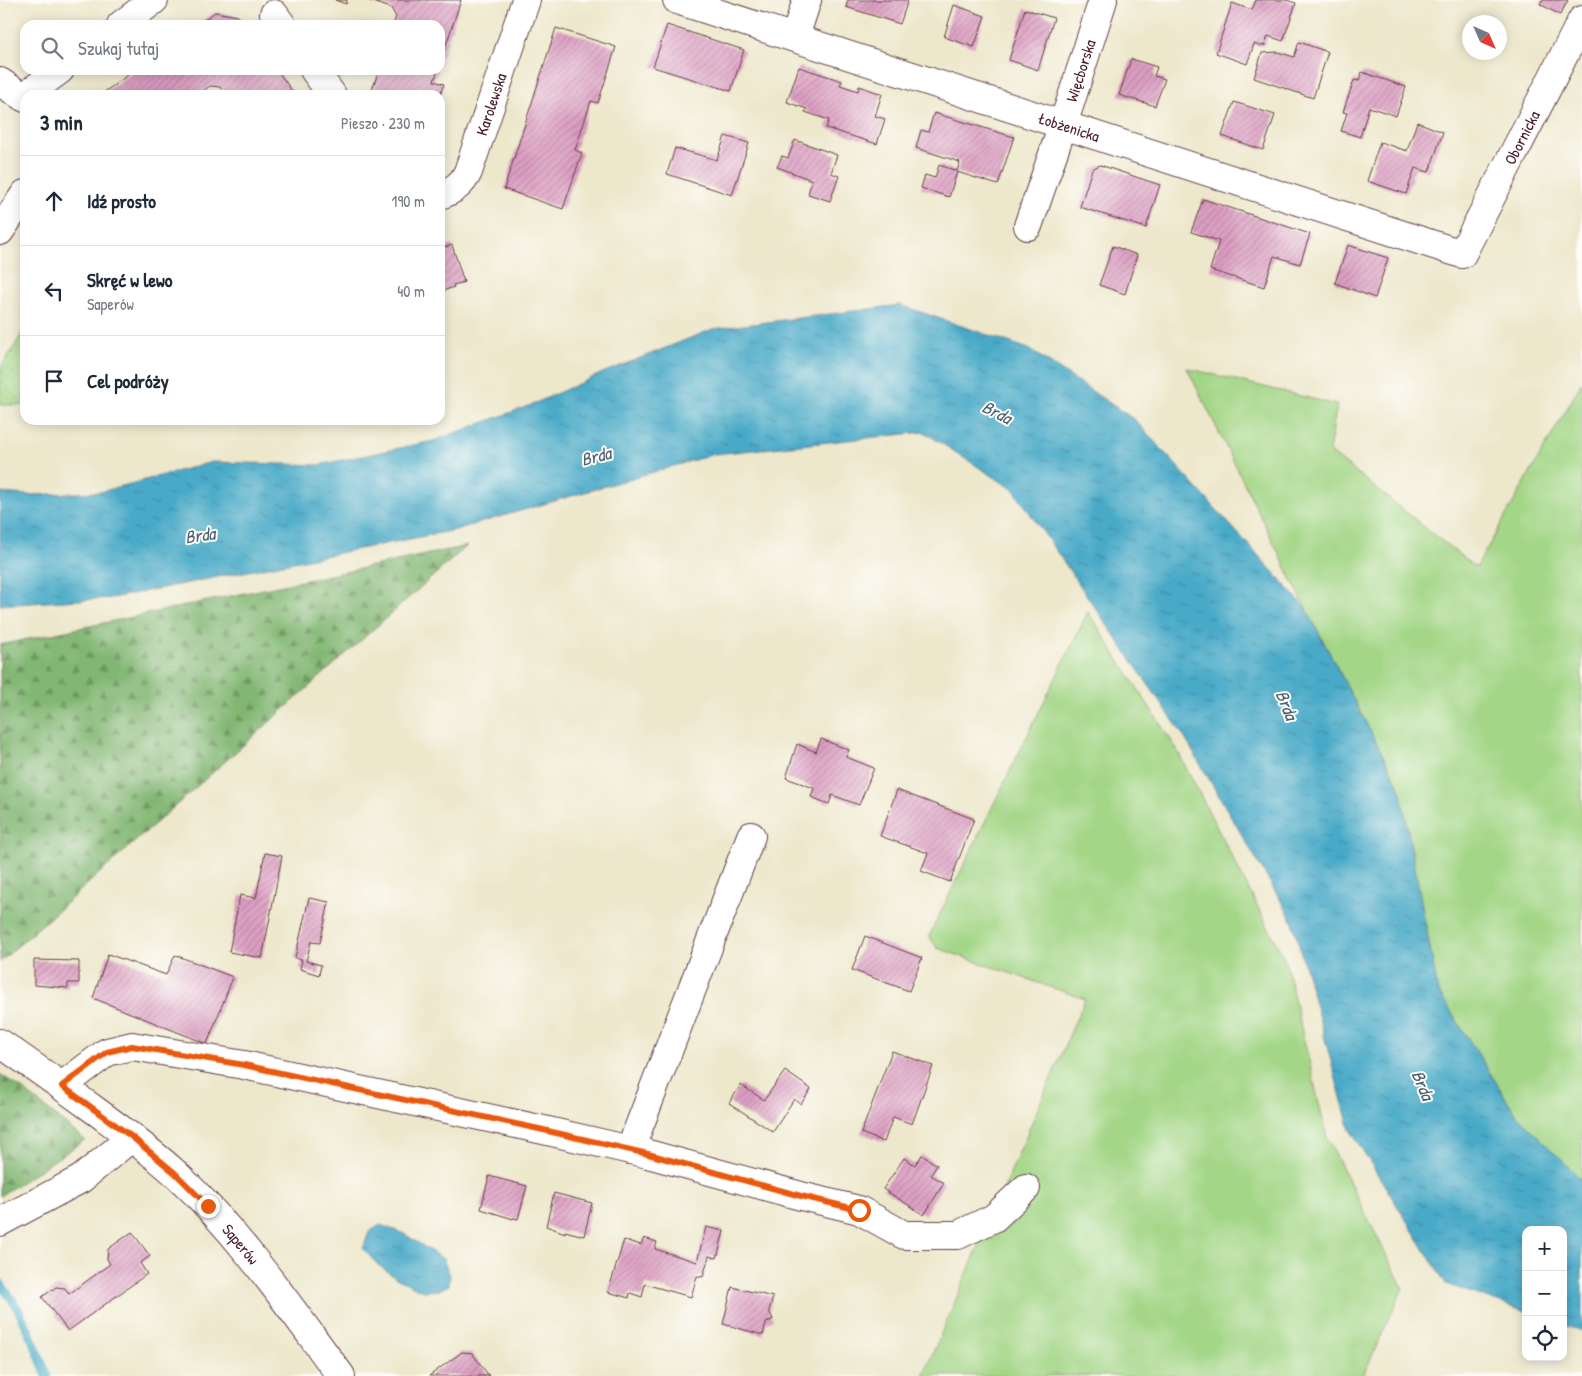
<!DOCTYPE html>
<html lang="pl">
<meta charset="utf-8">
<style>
:root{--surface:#fff;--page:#f2f2f3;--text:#1f2937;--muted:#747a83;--line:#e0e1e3}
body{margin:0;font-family:"Patrick Hand",sans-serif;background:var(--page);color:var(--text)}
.controls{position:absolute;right:15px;bottom:15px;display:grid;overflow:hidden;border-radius:10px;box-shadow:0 2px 12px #0003}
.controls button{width:45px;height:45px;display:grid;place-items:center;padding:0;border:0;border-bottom:1px solid var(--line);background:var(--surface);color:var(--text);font:25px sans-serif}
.compass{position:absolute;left:1462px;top:15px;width:45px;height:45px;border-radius:50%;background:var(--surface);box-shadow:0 2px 12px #0003;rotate:135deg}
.stop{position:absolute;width:15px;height:15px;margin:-11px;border:4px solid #ea580c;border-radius:50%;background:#fff}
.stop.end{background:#ea580c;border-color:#fff;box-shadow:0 1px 5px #0008}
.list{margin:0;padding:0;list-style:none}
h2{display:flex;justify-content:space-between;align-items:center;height:65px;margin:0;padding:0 20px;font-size:21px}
h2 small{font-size:16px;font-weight:400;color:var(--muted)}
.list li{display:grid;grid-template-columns:32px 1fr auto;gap:15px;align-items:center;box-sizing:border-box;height:90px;padding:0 20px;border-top:1px solid var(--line)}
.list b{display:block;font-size:19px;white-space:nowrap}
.list p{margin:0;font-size:16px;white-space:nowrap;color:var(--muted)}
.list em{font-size:16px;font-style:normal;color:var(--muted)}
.icon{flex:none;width:28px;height:28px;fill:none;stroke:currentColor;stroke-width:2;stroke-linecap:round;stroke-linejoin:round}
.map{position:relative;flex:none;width:1582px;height:1376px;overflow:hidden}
.search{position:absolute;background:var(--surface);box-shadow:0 2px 12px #0003;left:20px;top:20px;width:425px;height:55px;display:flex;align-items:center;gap:12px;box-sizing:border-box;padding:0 18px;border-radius:15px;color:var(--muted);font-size:19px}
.panel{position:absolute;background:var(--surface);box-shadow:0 2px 12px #0003;left:20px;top:90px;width:425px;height:335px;border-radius:15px}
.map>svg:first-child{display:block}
.grass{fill:#a3d686;stroke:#767a58}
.forest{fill:url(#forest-firs);stroke:#666b4f}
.park{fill:url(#park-dots);stroke:#767a58}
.water{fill:url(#water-ripples);stroke:#4a647a}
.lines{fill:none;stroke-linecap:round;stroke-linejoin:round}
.stream{stroke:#49aac8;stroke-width:9}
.building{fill:url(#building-hatch)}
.minor-casing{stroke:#623d43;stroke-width:30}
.minor{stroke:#fff;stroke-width:28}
.route{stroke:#ea580c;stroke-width:6}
.labels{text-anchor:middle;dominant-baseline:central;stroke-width:4;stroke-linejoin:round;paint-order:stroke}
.street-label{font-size:16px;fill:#4a1f2b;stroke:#fdfcf7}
.water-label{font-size:18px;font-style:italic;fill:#4a5e72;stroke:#fdfcf7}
</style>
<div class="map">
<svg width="1582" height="1376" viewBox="0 0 1582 1376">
<defs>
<pattern id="forest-firs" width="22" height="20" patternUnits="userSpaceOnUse" patternTransform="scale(1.25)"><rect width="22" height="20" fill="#82b773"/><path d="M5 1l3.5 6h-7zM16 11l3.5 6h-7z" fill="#6c945f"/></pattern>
<pattern id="park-dots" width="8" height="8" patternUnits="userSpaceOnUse" patternTransform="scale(1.25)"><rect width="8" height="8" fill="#a3d686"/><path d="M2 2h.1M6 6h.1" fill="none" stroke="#8eb774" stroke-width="1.8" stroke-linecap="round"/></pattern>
<pattern id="water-ripples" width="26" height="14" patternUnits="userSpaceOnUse" patternTransform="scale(1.25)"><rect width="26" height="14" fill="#49aac8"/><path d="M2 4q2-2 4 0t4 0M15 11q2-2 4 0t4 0" fill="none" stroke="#3f8aa3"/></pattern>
<pattern id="building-hatch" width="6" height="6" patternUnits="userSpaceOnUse" patternTransform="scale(1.25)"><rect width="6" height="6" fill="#dd9fc3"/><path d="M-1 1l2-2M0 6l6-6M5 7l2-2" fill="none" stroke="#b5819f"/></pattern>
</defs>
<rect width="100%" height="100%" fill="#fdfcf7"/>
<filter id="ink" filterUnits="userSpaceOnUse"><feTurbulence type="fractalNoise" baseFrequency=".02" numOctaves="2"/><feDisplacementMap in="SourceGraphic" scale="10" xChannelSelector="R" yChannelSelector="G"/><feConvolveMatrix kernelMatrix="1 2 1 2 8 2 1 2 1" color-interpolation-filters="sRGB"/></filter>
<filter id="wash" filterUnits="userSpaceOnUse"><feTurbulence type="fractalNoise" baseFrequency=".0096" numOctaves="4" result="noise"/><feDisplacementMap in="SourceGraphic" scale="20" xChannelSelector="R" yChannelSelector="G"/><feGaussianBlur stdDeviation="1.12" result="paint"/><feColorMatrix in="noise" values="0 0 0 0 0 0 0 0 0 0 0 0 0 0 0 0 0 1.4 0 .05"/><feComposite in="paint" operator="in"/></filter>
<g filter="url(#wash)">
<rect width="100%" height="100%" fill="#ede7cb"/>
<g class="grass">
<polygon points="1187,368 1337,405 1329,451 1476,568 1582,382 1582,1180 1516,1114 1438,991 1400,788 1306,608"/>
<polygon points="1088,612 1176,748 1285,960 1327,1137 1403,1288 1363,1376 923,1376 1085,999 937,948 929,936"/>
</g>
<g class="forest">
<polygon points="467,546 0,962 0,645"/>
<polygon points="0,1074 25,1091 85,1140 0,1196"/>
</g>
<polygon class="park" points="25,329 25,405 0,405 0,369"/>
<g class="water">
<polygon points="900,305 1029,349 1135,420 1306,608 1400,788 1438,991 1516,1114 1582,1180 1582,1331 1563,1325 1563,1230 1526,1230 1526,1312 1446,1284 1350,1130 1292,920 1183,735 1014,490 924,432 715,454 455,530 112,598 0,605 0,493 27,495 100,492 212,462 319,465 433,441 531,405 605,372 713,329"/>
<polygon points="380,1225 403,1233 443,1259 450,1275 449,1285 439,1290 423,1291 396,1278 377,1264 363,1249 369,1232"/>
</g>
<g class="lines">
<path class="stream" d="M0,1283C24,1313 33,1341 47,1376"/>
</g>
<g id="blocks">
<g class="building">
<polygon points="335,0 347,0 346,4"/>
<polygon points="367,0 461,0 440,63 440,25 393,25 396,17 391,8"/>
<polygon points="848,0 908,0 900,24 846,7"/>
<polygon points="1256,0 1286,0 1296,3 1283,41 1268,36 1265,45 1260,46 1254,44 1247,64 1216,53 1232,3 1252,10"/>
<polygon points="1542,0 1568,0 1560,15 1540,4"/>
<polygon points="954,5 985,16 974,47 944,37"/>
<polygon points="1025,9 1054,18 1038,70 1009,60"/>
<polygon points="215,12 238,16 245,25 197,25"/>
<polygon points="667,25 744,50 731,91 653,67"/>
<polygon points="556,28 616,47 598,103 591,101 575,150 582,153 563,209 504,189"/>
<polygon points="1299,42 1328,52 1313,98 1254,78 1262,53 1278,52 1294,57"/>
<polygon points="1131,59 1157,67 1154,76 1165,79 1155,106 1119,95"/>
<polygon points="799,67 842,81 840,85 858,91 859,86 882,94 875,116 885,119 877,144 826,128 829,120 805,112 807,109 787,102"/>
<polygon points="135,70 277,70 295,95 225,95 220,87 210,86 197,95 105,95 103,93"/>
<polygon points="379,70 438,70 434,81 444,84 440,95 370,95"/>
<polygon points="1362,72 1406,87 1396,116 1369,107 1360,137 1341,131 1347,113 1343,112 1354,80 1359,81"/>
<polygon points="1234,102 1275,115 1263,150 1222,136"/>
<polygon points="934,113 1014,137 998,185 957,172 949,197 921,188 925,175 935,178 939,165 957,171 960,162 916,148 921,130 928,132"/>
<polygon points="1417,122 1443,132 1429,172 1415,168 1406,194 1367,181 1380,142 1407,151"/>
<polygon points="725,136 749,143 732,195 667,174 675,148 717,160"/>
<polygon points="795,140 837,155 831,173 839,176 830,201 808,194 812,180 777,167 782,156 788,158"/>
<polygon points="1100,165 1160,185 1146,228 1080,207 1092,169"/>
<polygon points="1203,199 1310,234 1300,264 1274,256 1264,287 1210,270 1219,241 1191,232"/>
<polygon points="440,245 442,248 452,245 464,282 453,285 454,287 440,292"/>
<polygon points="1348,245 1388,258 1375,298 1335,283"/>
<polygon points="1113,246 1137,255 1125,294 1099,285"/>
<polygon points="821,739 849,750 846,757 874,768 859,805 832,795 829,804 811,797 814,788 786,778 797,744 816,752"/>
<polygon points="897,790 974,819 950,882 921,871 928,853 880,836"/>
<polygon points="265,853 282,856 262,958 229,952 240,895 256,898"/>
<polygon points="309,898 329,902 320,943 311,942 306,961 321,965 319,975 300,969 302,960 295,958"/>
<polygon points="865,936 922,958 909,991 852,970"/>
<polygon points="108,954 166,975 175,955 233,977 207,1044 93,998"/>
<polygon points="34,960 79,961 79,983 68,983 68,988 34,985"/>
<polygon points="892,1051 933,1066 912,1124 893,1117 884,1142 861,1133"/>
<polygon points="785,1071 811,1089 801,1104 794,1099 773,1132 729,1103 741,1085 764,1100"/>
<polygon points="922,1155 937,1165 931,1175 944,1183 924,1215 883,1189 904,1158 915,1165"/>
<polygon points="489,1176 527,1186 518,1219 513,1218 513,1219 481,1209"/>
<polygon points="554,1193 592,1203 584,1236 565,1231 565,1233 546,1226"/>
<polygon points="706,1227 724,1231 717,1258 709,1256 703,1277 697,1276 691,1297 645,1284 642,1297 630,1293 629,1298 608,1292 624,1240 641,1245 644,1238 657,1242 655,1249 697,1262"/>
<polygon points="132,1232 150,1256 140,1263 147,1274 68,1331 42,1297 56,1287 65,1288 69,1294 110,1264 107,1259 108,1249"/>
<polygon points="732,1287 773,1297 769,1311 773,1319 766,1323 763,1335 723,1324"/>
<polygon points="462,1352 472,1353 489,1376 429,1376"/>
</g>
</g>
</g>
<g filter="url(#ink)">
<use href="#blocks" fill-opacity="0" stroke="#623d43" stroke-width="1"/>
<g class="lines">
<defs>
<g id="minor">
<path id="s1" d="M677,0L1462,254L1582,20"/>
<polyline points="274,14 282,25"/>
<polyline points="121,25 154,0"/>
<polyline points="795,37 807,0"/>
<polyline points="314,70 332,95"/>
<polyline points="0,82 25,98"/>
<polyline points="26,95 60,70"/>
<path id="s2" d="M440,195C453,191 462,185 468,172L526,0"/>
<path id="s3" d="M1028,226L1063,125L1103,0"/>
<polyline points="0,231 25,194"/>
<path id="s4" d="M0,1043C32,1065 64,1088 96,1111C123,1131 151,1151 176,1174C240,1234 289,1306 341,1376"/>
<polyline points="62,1086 107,1052 132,1046 244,1065 539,1129 648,1154 801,1196 859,1210 904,1235 958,1235 994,1218 1026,1188"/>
<polyline points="630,1150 751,836"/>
<polyline points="0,1222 81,1179 132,1137"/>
</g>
</defs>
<use href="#minor" class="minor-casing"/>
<use href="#minor" class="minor"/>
</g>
</g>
<g class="lines" filter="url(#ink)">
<polyline class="route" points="208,1206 175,1173 132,1137 62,1086 107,1052 132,1046 244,1065 539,1129 648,1154 801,1196 859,1210"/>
</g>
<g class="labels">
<g class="street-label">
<text stroke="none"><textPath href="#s3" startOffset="164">Więcborska</textPath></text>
<text stroke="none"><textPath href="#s2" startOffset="109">Karolewska</textPath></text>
<text stroke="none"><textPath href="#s1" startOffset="412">Łobżenicka</textPath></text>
<text stroke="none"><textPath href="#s1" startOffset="956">Obornicka</textPath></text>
<text stroke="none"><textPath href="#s4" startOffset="315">Saperów</textPath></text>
</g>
<g class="water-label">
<text transform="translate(997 412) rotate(27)">Brda</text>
<text transform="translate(596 456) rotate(-14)">Brda</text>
<text transform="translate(200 535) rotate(-8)">Brda</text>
<text transform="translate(1287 705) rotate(68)">Brda</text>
<text transform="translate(1423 1085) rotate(67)">Brda</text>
</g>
</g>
</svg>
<div class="controls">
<button>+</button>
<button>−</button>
<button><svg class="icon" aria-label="locate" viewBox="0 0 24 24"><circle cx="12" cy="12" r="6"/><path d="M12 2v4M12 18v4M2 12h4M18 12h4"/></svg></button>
</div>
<svg class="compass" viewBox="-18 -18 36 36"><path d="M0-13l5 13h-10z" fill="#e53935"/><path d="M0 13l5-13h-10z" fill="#747a83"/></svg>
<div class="stop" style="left:859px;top:1210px"></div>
<div class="stop end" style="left:208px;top:1206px"></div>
<div class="search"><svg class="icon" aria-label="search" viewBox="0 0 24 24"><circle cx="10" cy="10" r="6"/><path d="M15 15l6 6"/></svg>Szukaj tutaj</div>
<section class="panel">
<h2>3 min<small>Pieszo · 230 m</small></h2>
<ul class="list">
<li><svg class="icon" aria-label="ahead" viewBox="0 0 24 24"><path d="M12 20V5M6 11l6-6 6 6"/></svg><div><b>Idź prosto</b></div><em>190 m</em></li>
<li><svg class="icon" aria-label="left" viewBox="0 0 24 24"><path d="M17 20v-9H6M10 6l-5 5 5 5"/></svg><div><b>Skręć w lewo</b><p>Saperów</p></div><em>40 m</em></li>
<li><svg class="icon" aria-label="arrive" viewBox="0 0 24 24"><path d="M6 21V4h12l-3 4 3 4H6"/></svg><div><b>Cel podróży</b></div></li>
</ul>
</section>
</div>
